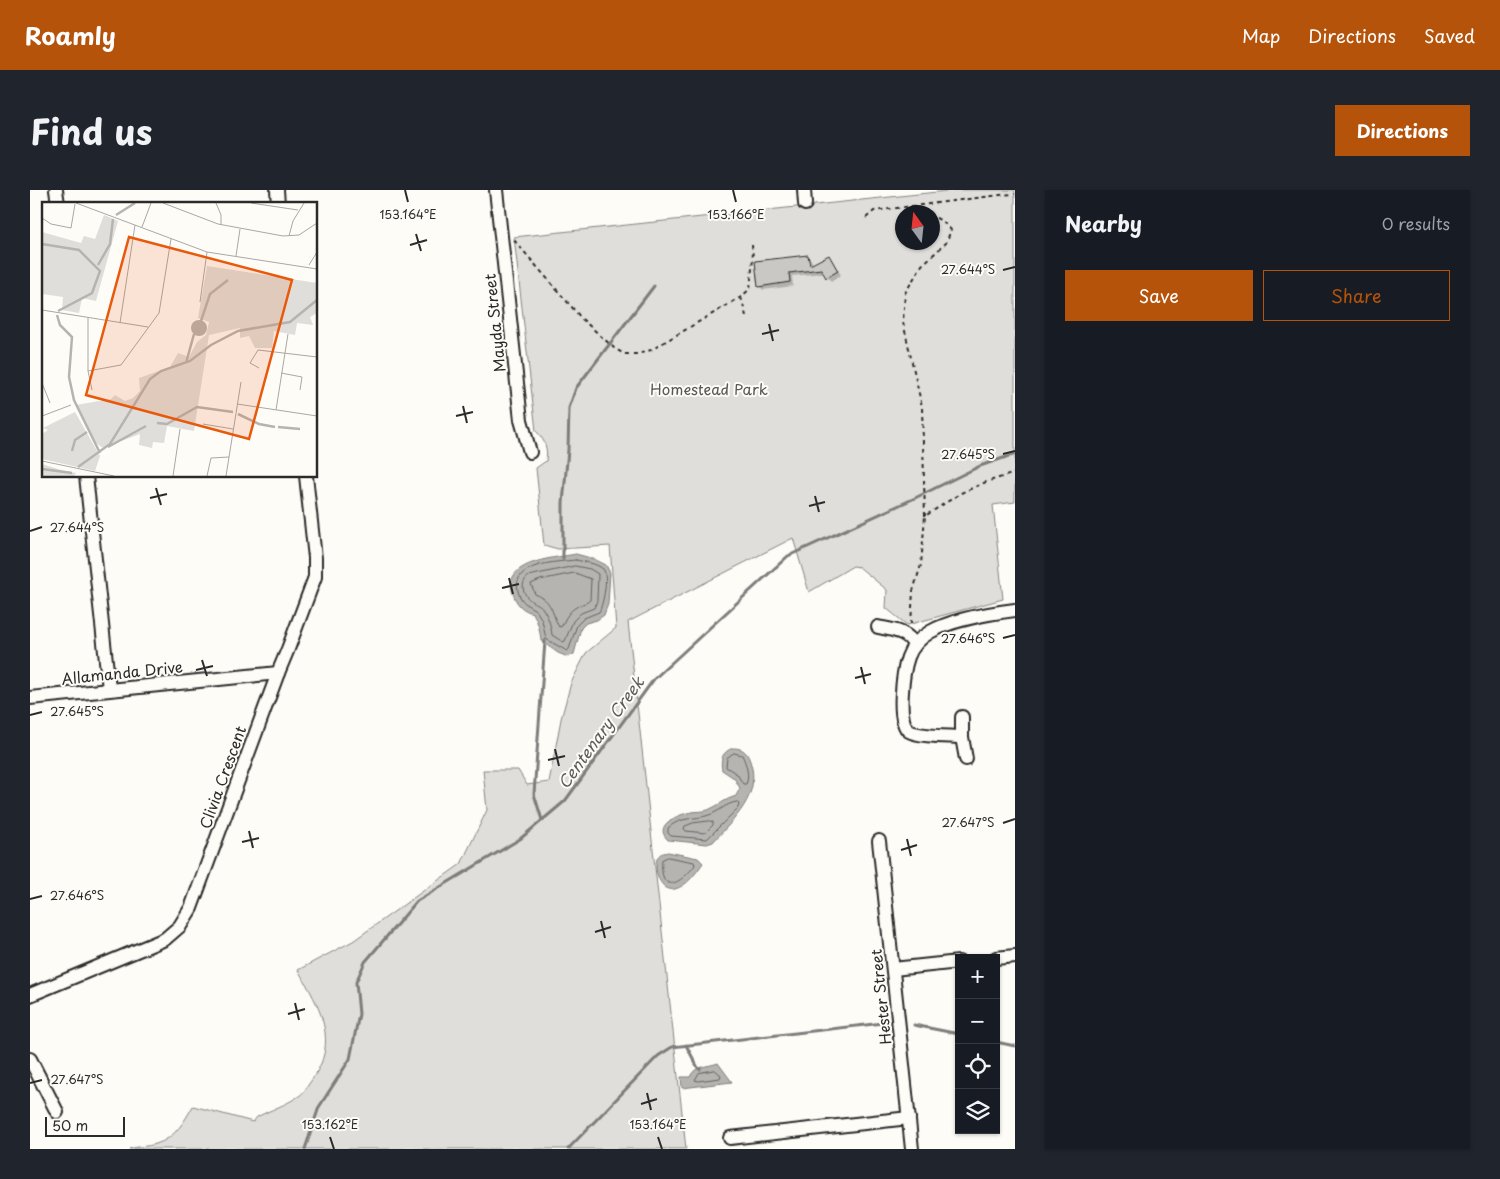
<!DOCTYPE html>
<meta charset="utf-8">
<style>
:root{--surface:#171b24;--page:#20242c;--text:#f1f3f6;--muted:#9ea1a6;--line:#363941;--accent:#b45309}
body{margin:0;font-family:"Playpen Sans",sans-serif;background:var(--page);color:var(--text)}
.controls{position:absolute;right:15px;bottom:15px;display:grid;overflow:hidden;border-radius:0px;box-shadow:0 1px 4px #0004}
.controls button{width:45px;height:45px;display:grid;place-items:center;padding:0;border:0;border-bottom:1px solid var(--line);background:var(--surface);color:var(--text);font:25px sans-serif}
.compass{position:absolute;left:865px;top:15px;width:45px;height:45px;border-radius:50%;background:var(--surface);box-shadow:0 1px 4px #0004;rotate:345deg}
.scale{position:absolute;left:15px;bottom:12px;width:80px;box-sizing:border-box;padding-left:5px;border:2px solid #2b2b2b;border-top:0;font-size:14px;line-height:18px;white-space:nowrap;color:#2b2b2b;-webkit-text-stroke:4px #fdfcf7;paint-order:stroke}
.list{margin:0;padding:0;list-style:none}
h2{display:flex;justify-content:space-between;align-items:center;height:65px;margin:0;padding:0 20px;font-size:21px}
h2 small{font-size:16px;font-weight:400;color:var(--muted)}
.actions{display:flex;gap:10px;padding:15px 20px}
.actions a{flex:1;padding:11px 0;border:1px solid var(--accent);border-radius:0px;text-align:center;font-size:18px;color:var(--accent)}
.actions .main{background:var(--accent);color:#fff}
.icon{flex:none;width:28px;height:28px;fill:none;stroke:currentColor;stroke-width:2;stroke-linecap:round;stroke-linejoin:round}
.map{position:relative;flex:none;width:985px;height:959px;overflow:hidden;border-radius:0px}
header{display:flex;align-items:center;gap:30px;box-sizing:border-box;height:70px;padding:0 25px;background:var(--accent);color:#fff}
header strong{font-size:24px}
nav{display:flex;gap:28px;margin-inline-start:auto;font-size:18px}
.intro{display:flex;align-items:center;justify-content:space-between;box-sizing:border-box;height:120px;padding:0 30px}
h1{margin:0;font-size:35px}
.button{padding:12px 22px;border-radius:0px;background:var(--accent);color:#fff;font-size:18px;font-weight:700}
main{display:flex;gap:30px;padding:0 30px}
aside{flex:1;background:var(--surface);border-radius:0px;box-shadow:0 1px 4px #0004}
.map>svg:first-child{display:block}
.green{fill:#dfdeda;stroke:#858482;fill-rule:evenodd}
.water{fill:#b5b4b1;stroke:#7e7d7b}
.shadow{fill:#0003}
.lines{fill:none;stroke-linecap:round;stroke-linejoin:round}
.shore{stroke:#626261;stroke-width:1}
.stream{stroke:#7e7d7b;stroke-width:3}
.building{fill:#c9c8c4;stroke:#2b2b2b}
.street-casing{stroke:#2b2b2b;stroke-width:16}
.path{stroke:#2b2b2b;stroke-width:2;stroke-dasharray:4 4;stroke-linecap:butt}
.street{stroke:#fdfcf7;stroke-width:12}
.ticks{fill:none;stroke:#2b2b2b;stroke-width:2}
.labels{text-anchor:middle;dominant-baseline:central;stroke-width:4;stroke-linejoin:round;paint-order:stroke}
.street-label{font-size:15px;fill:#2b2b2b;stroke:#fdfcf7}
.park-label{font-size:15px;fill:#585857;stroke:#fdfcf7}
.water-label{font-size:16px;font-style:italic;fill:#5b5b5a;stroke:#fdfcf7}
.inset-river{fill:none;stroke:#b5b4b1;stroke-width:2.5}
.inset-road{fill:none;stroke:#a9a8a5;stroke-width:1}
.view{fill:#e8590c;fill-opacity:0.15;stroke:#e8590c;stroke-width:2.5}
.inset-edge{fill:none;stroke:#2b2b2b;stroke-width:2.5}
.ticks-label{font-size:12px;text-anchor:middle;fill:#2b2b2b;stroke:#fdfcf7;stroke-width:4;stroke-linejoin:round;paint-order:stroke}
</style>
<header>
<strong>Roamly</strong>
<nav><a>Map</a><a>Directions</a><a>Saved</a></nav>
</header>
<div class="intro"><h1>Find us</h1><a class="button">Directions</a></div>
<main>
<div class="map">
<svg width="985" height="959" viewBox="0 0 985 959">
<rect width="100%" height="100%" fill="#fdfcf7"/>
<filter id="ink" filterUnits="userSpaceOnUse"><feTurbulence type="fractalNoise" baseFrequency=".02" numOctaves="2"/><feDisplacementMap in="SourceGraphic" scale="10" xChannelSelector="R" yChannelSelector="G"/><feConvolveMatrix kernelMatrix="1 2 1 2 8 2 1 2 1" color-interpolation-filters="sRGB"/></filter>
<g filter="url(#ink)">
<path class="green" d="M926,0H985V312L963,315L973,409L877,435L856,418L857,400L829,377L823,376L779,402L763,348L598,432L656,959H99C108,956 117,957 126,954C145,948 154,932 163,916L223,932L227,927C240,920 256,915 269,906C274,903 277,896 281,891C310,852 290,817 268,780L323,751L431,674L457,620L453,580H488L497,595L519,592L531,529L541,493L556,463L586,438L580,356L528,359L514,355L506,278L516,271C518,258 515,250 506,241L484,47ZM872,22H902V52H872Z"/>
<g class="water">
<path d="M546,364L564,369L576,375L580,383L578,414L574,425L567,430L556,433L551,438L544,464L538,467L528,463L511,451C510,441 508,432 503,423C494,421 487,415 484,406C468,371 525,368 546,364Z"/>
<path d="M703,558C713,558 717,562 720,571C732,605 704,629 683,652L677,654L638,650C622,635 649,624 662,622C667,621 672,622 678,620C688,616 695,609 706,606L710,598L704,588L692,580C690,569 692,562 703,558Z"/>
<path d="M638,662L668,668L673,673C666,683 657,696 645,699C630,703 622,677 628,667C630,663 634,663 638,662Z"/>
<path d="M688,873L702,892L652,898L651,887H660C665,875 678,877 688,873Z"/>
</g>
<polygon class="shadow" points="798,66 802,70 811,85 801,91 794,83 762,86 763,96 733,100 729,96 778,67 782,71 783,75"/>
<g class="lines">
<g class="shore">
<path d="M546,370C554,372 566,373 573,379C579,385 573,415 569,422L554,428L547,435L539,459L537,461L516,449L512,430L506,420C498,416 490,411 488,401C481,373 527,372 546,370Z"/>
<path d="M545,376L560,379L568,384L567,411L564,418L551,423L543,431L535,451L533,452L522,445C521,436 518,426 513,419C510,413 504,414 500,410C492,403 490,392 499,386Z"/>
<path d="M545,383L561,389L560,410C556,414 553,413 548,416C540,420 535,428 532,436L529,437C521,422 523,411 505,404L501,394L510,390Z"/>
<path d="M704,563L712,565C716,573 720,586 716,594H713L707,584L696,577L697,568Z"/>
<path d="M707,612L709,614L708,618L677,649L641,646L638,643V638C651,626 665,630 679,625C689,622 696,613 707,612Z"/>
<polygon points="680,631 683,632 683,635 675,643 656,641 654,639 655,636 663,633"/>
<path d="M638,667L664,672L665,675C651,694 629,706 632,670Z"/>
<polygon points="685,880 691,885 690,888 668,891 665,890 669,883"/>
</g>
<g class="stream">
<polyline points="533,369 533,313 538,260 539,218 546,198 624,96"/>
<polyline points="512,630 504,604 515,451"/>
<polyline points="884,835 929,844"/>
<polyline points="966,852 985,856"/>
<polyline points="656,855 668,878 670,879"/>
<polyline points="275,959 289,917 320,869 329,824 326,792 335,772 387,711 490,649 535,611 624,489 758,366 885,308 950,276 985,264"/>
<polyline points="538,959 628,866 642,857 853,833"/>
</g>
</g>
<polygon class="building" points="778,65 780,75 799,65 808,81 796,88 791,79 759,83 760,92 728,97 725,71"/>
<g class="lines">
<defs>
<g id="street">
<polyline points="26,0 28,14"/>
<polyline points="247,0 248,14"/>
<polyline points="466,0 491,230 500,262"/>
<polyline points="774,0 775,14"/>
<polyline points="56,286 79,499"/>
<path d="M848,437C862,440 878,441 884,455"/>
<polyline points="0,508 248,483"/>
<polyline points="932,527 932,547 936,569"/>
<path d="M932,547C919,546 890,547 879,541C866,532 873,481 878,467C882,456 890,448 900,442C921,430 961,423 985,420"/>
<polyline points="849,651 882,959"/>
<polyline points="966,768 985,766"/>
<polyline points="863,779 929,772"/>
<polyline points="0,805 135,749 150,736 161,718 248,483 258,459 285,387 285,368 276,286"/>
<polyline points="0,869 27,922"/>
<polyline points="700,948 879,928"/>
</g>
</defs>
<use href="#street" class="street-casing"/>
<g class="path">
<polyline points="881,16 895,22"/>
<polyline points="836,28 844,21 970,5 985,4"/>
<polyline points="484,50 552,129 584,158 594,164 608,164 621,160 711,107 720,99 723,68 722,55"/>
<polyline points="711,107 716,126"/>
<polyline points="895,326 892,217 873,132 875,103 892,75 916,53 921,40 912,31 902,26"/>
<polyline points="881,434 883,401 891,375 895,326 931,303 956,292 985,283"/>
</g>
<use href="#street" class="street"/>
</g>
</g>
<path class="ticks" d="M375,0L378,12M703,0L706,12M386,44L391,61M380,55L397,50M973,80L985,77M739,134L743,151M732,144L749,140M433,216L437,233M426,226L443,222M973,264L985,261M126,298L131,315M785,306L789,322M120,308L137,304M779,316L795,312M0,341L12,337M479,388L483,404M472,398L489,394M973,448L985,445M172,470L177,486M831,477L835,494M166,480L183,476M825,488L841,484M0,525L12,522M525,559L529,576M518,570L535,566M973,633L985,629M219,641L223,658M877,649L881,666M212,652L229,648M871,660L887,655M0,709L12,706M571,731L575,748M565,742L581,737M265,813L269,830M258,824L275,819M0,893L12,890M617,903L621,920M611,914L627,909M300,947L304,959M628,947L632,959"/>
<g class="labels">
<g class="street-label">
<text transform="translate(464 133) rotate(-96)">Mayda Street</text>
<text transform="translate(92 482) rotate(-6)">Allamanda Drive</text>
<text transform="translate(192 587) rotate(-70)">Clivia Crescent</text>
<text transform="translate(850 807) rotate(-96)">Hester Street</text>
</g>
<g class="park-label">
<text x="679" y="198">Homestead Park</text>
</g>
<g class="water-label">
<text transform="translate(570 542) rotate(-54)">Centenary Creek</text>
</g>
</g>
<g transform="translate(12 12)">
<rect width="275" height="275" fill="#fdfcf7"/>
<path d="M62,13L76,19L54,99L40,96L37,111L20,108L21,95L0,92V30L39,41L42,34L53,37ZM165,64L275,81V111L268,115L271,123L255,121L253,133L232,129L230,146H213L207,134L198,136V126L167,133L152,229L125,224L122,241L111,240L110,246L97,243L98,232L61,246L54,241L34,203L69,197L73,193L83,199L91,196L98,189L97,176L128,165L136,151L147,155L155,140L164,133L167,120L156,116ZM33,210L58,254L53,269L0,257V232L6,228L1,226ZM0,262L19,268L34,271L32,274H0Z" fill="#dfdeda"/>
<path d="M149 126a8 8 0 1 1 16 0a8 8 0 1 1-16 0Z" fill="#b5b4b1"/>
<path class="inset-river" d="M74,13L93,1M0,42L37,48L58,69L50,91L16,109M56,63L68,42L71,17M15,113L18,123L30,135L27,175L32,198L58,251M159,119L168,92L186,78M144,161L152,132M196,212L217,222L233,225M115,221L125,222L155,205L191,210M236,225L258,227M66,245L104,224M30,249L33,238L45,230M36,265L68,242L108,177L119,169L148,159L169,143L196,129L248,120L275,98M0,267L30,271"/>
<path class="inset-road" d="M34,1L165,50L275,67M121,1L176,22L241,34L257,33L275,21M174,1L179,13V23M209,1L256,8M0,16L9,22L29,26L33,2M100,25L109,1M247,34L251,19L262,1M194,54L198,27M267,63L275,50M158,100L165,50M0,108L106,125M46,116V169L50,188M78,121L93,23M217,166L208,161L216,148L275,155M46,169L79,163L117,111L129,37M239,171L260,175L258,188M0,181L8,201M195,202L275,214M234,208L246,132M0,214L29,203M161,222L191,227M0,259L72,274M131,274L138,227M165,274L169,256L187,255M184,274L199,180"/>
<path class="view" d="M87,35L250,78L207,237L44,193Z"/>
<rect width="275" height="275" class="inset-edge"/>
</g>
<g class="ticks-label">
<text x="378" y="29">153.164°E</text>
<text x="706" y="29">153.166°E</text>
<text x="938" y="84">27.644°S</text>
<text x="938" y="269">27.645°S</text>
<text x="47" y="342">27.644°S</text>
<text x="938" y="453">27.646°S</text>
<text x="47" y="526">27.645°S</text>
<text x="938" y="637">27.647°S</text>
<text x="47" y="710">27.646°S</text>
<text x="47" y="894">27.647°S</text>
<text x="300" y="939">153.162°E</text>
<text x="628" y="939">153.164°E</text>
</g>
</svg>
<div class="controls">
<button>+</button>
<button>−</button>
<button><svg class="icon" aria-label="locate" viewBox="0 0 24 24"><circle cx="12" cy="12" r="6"/><path d="M12 2v4M12 18v4M2 12h4M18 12h4"/></svg></button>
<button><svg class="icon" aria-label="layers" viewBox="0 0 24 24"><path d="M12 4l9 5-9 5-9-5zM3 14l9 5 9-5"/></svg></button>
</div>
<svg class="compass" viewBox="-18 -18 36 36"><path d="M0-13l5 13h-10z" fill="#e53935"/><path d="M0 13l5-13h-10z" fill="#9ea1a6"/></svg>
<div class="scale">50 m</div>
</div>
<aside>
<h2>Nearby<small>0 results</small></h2>
<ul class="list">
</ul>
<div class="actions"><a class="main">Save</a><a>Share</a></div>
</aside>
</main>
